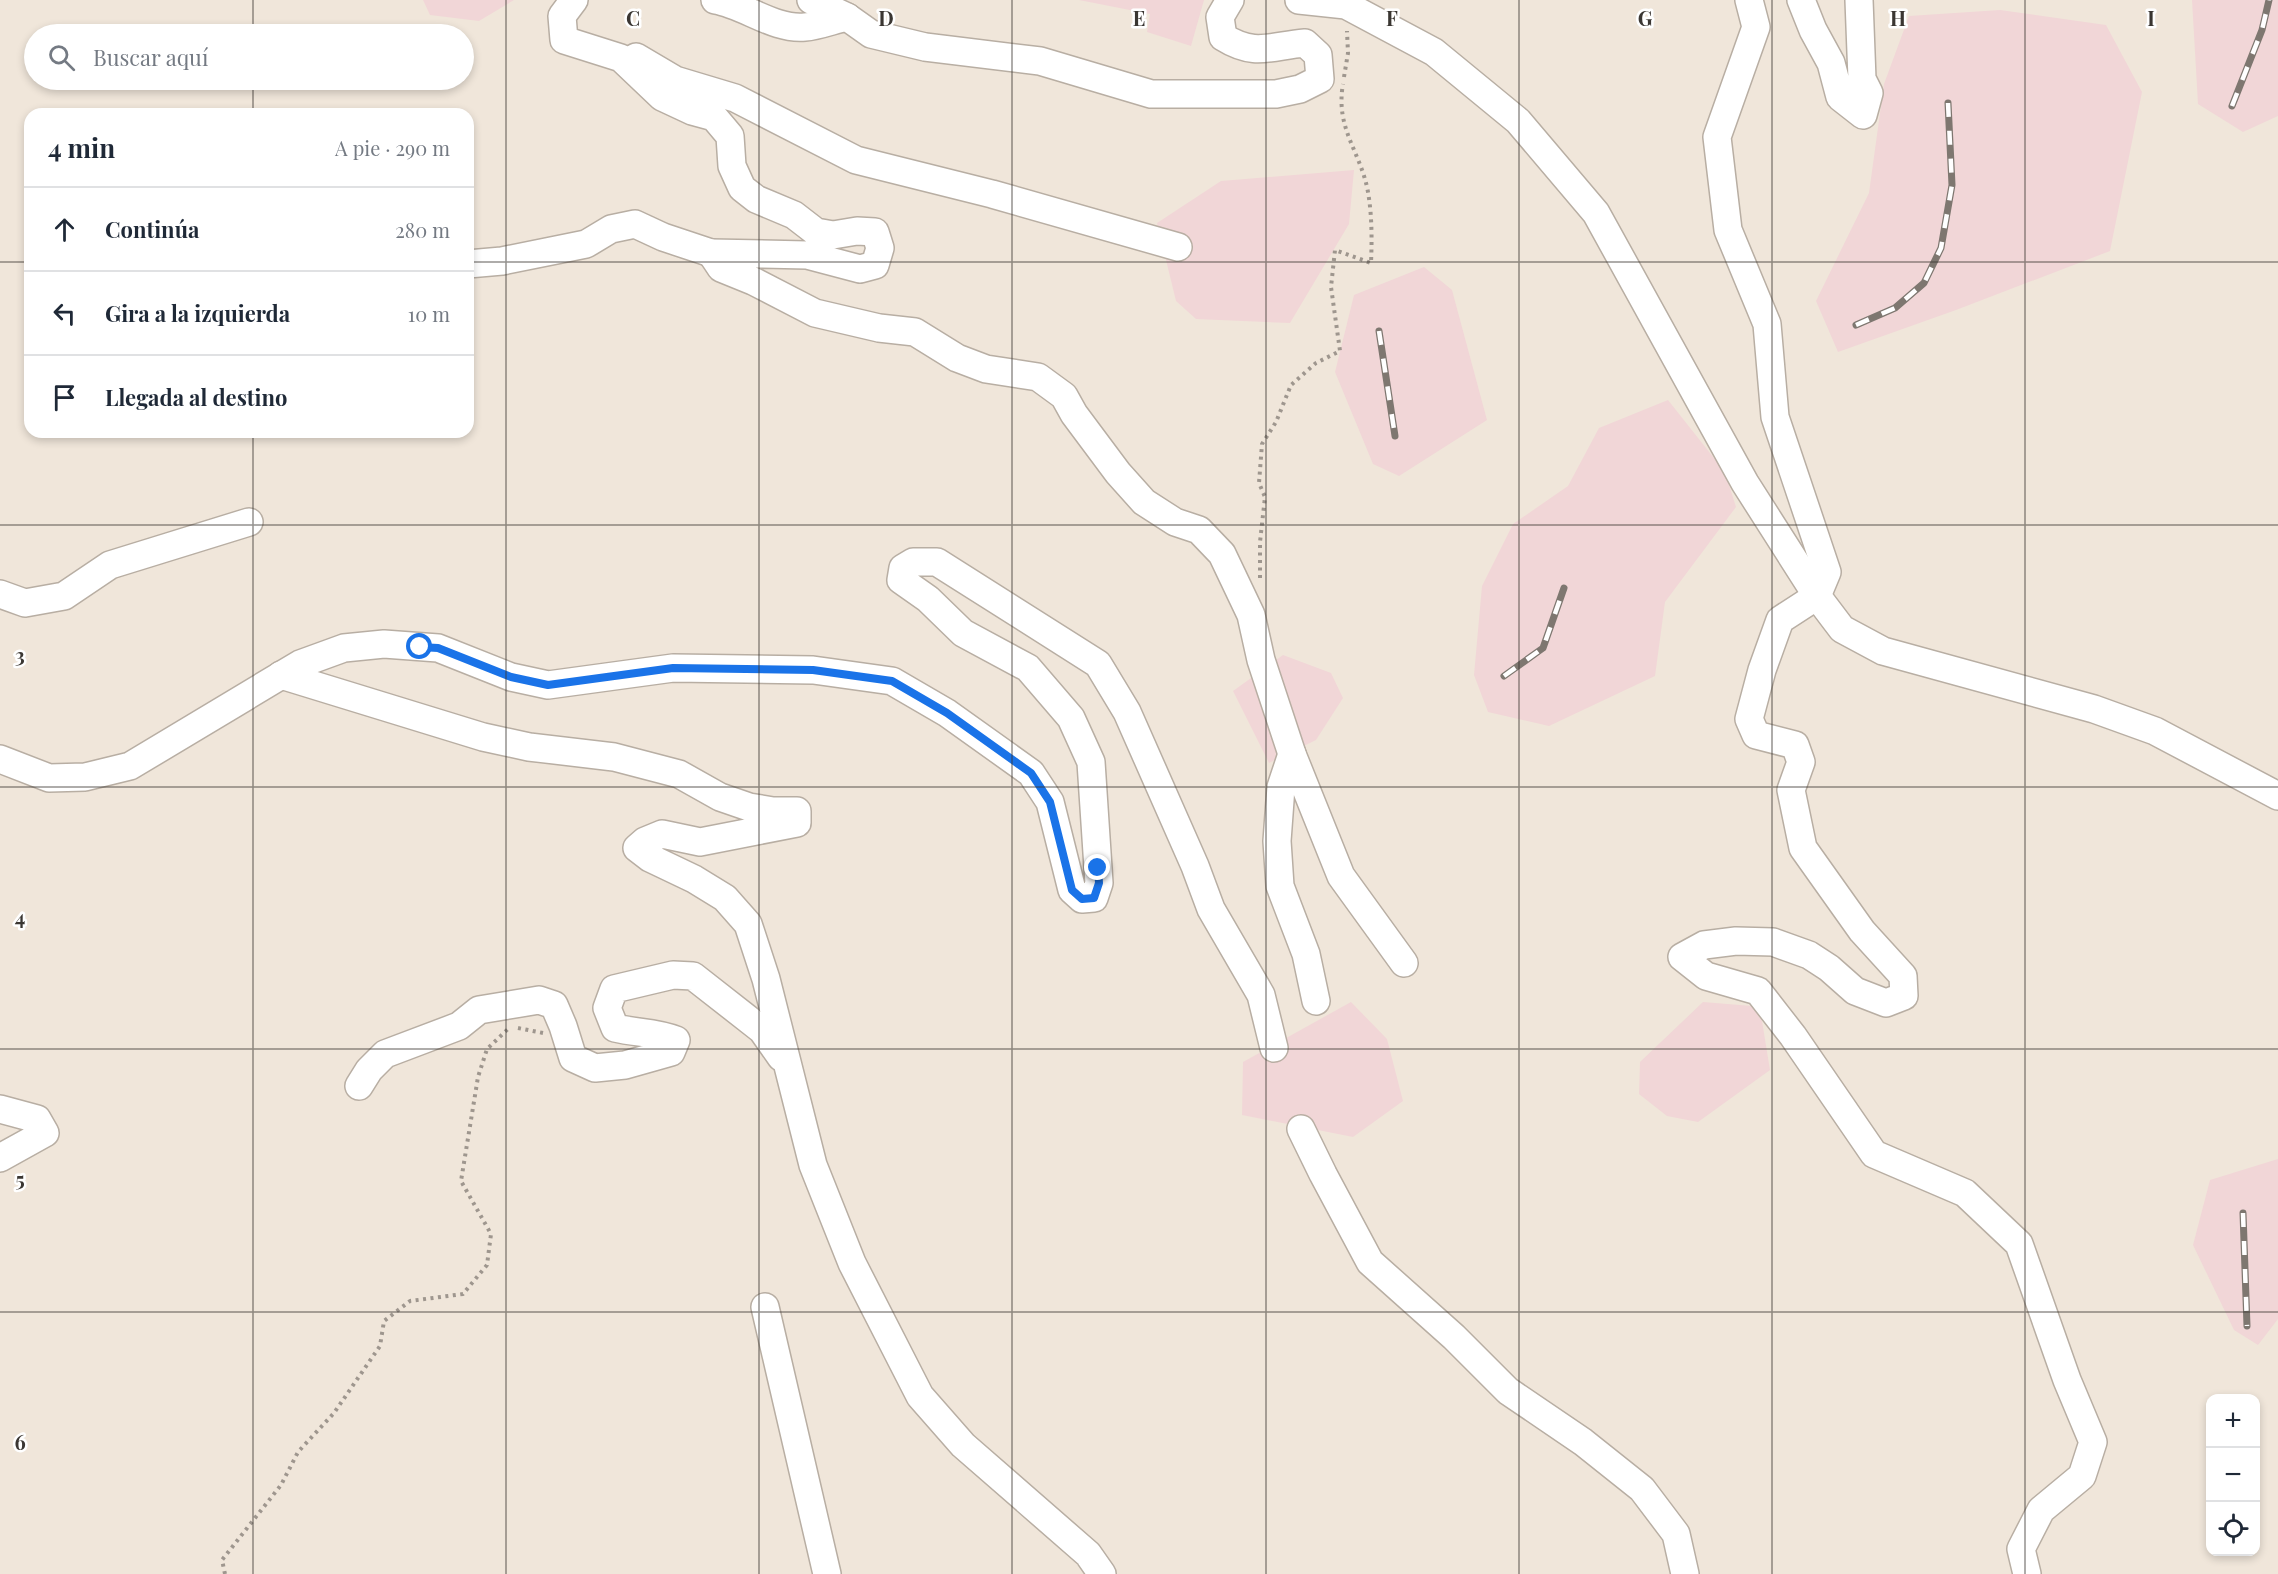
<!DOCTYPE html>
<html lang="es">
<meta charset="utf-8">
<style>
:root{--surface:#fff;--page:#f2f2f3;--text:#1f2937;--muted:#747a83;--line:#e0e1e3}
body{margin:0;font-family:"Playfair Display",serif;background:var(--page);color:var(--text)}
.controls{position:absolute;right:18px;bottom:18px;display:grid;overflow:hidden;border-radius:12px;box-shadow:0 3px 9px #0003}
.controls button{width:54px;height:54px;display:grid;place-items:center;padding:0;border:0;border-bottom:2px solid var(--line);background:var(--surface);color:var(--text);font:30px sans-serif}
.stop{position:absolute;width:18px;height:18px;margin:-14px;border:4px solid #1a73e8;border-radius:50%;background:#fff}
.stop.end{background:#1a73e8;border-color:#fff;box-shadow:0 2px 6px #0008}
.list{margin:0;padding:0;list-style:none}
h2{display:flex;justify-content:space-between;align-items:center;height:78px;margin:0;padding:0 24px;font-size:26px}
h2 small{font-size:20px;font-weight:400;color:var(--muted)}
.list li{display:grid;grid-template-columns:39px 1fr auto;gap:18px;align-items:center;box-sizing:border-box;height:84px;padding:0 24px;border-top:2px solid var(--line)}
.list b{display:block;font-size:22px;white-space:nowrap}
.list em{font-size:20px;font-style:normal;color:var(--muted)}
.icon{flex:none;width:33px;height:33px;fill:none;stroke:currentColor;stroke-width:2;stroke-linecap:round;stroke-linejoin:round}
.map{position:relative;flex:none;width:2278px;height:1574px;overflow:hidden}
.search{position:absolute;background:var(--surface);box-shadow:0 3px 9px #0003;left:24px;top:24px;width:450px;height:66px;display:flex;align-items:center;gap:15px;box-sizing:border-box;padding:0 21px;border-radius:33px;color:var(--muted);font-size:22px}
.panel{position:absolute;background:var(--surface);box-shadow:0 3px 9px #0003;left:24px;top:108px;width:450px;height:330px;border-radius:18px}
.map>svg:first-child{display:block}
.industrial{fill:#f1d6d7}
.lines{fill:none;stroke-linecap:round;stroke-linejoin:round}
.minor-casing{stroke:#b8aea3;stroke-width:30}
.path{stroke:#9e968e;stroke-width:4;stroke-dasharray:3 4.5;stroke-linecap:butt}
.minor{stroke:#fff;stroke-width:27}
.rail-casing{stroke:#7e7770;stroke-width:7}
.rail{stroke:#fff;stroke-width:4.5;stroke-dasharray:14;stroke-linecap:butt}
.route{stroke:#1a73e8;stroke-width:8}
.grid{fill:none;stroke:#3a3632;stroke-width:1.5;stroke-opacity:0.55}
.grid-label{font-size:20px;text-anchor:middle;font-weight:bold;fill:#3a3632;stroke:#fff;stroke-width:5;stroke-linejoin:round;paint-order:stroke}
</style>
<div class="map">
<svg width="2278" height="1574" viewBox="0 0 2278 1574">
<rect width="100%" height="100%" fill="#f0e6da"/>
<g class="industrial">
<polygon points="423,0 514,0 479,21 430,15"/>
<polygon points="1079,0 1204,0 1191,46 1147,32 1150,14"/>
<polygon points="2192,0 2278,0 2278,116 2243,132 2198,104"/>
<polygon points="2000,10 2106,25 2142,92 2110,251 1956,310 1838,352 1816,301 1869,193 1884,84 1909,16"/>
<polygon points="1354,170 1349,224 1290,323 1196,319 1176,301 1157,223 1221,181"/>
<polygon points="1424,267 1452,290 1487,420 1399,476 1373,464 1335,372 1354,295"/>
<polygon points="1668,400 1725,472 1736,507 1665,602 1655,676 1549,726 1488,712 1474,675 1482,586 1513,524 1568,486 1599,428"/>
<polygon points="1283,655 1331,673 1343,698 1316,740 1269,763 1233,691"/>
<polygon points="1351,1002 1387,1039 1403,1101 1353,1137 1242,1115 1243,1062"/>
<polygon points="1703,1002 1752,1006 1762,1021 1770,1070 1698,1122 1667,1116 1639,1094 1640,1062"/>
<polygon points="2278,1159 2278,1319 2258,1345 2234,1330 2193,1245 2210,1180"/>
</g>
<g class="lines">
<defs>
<g id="minor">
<polyline points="574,0 562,16 564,40 621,58 662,97 692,111 714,117 730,136 732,166 742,188 756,199 794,215 816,232 833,235 857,231 875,232 880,248 875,265 860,269 807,255 711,253 721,268 753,281 815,313 879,328 915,332 957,358 986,369 1038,377 1064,396 1074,414 1118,473 1144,502 1175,522 1199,530 1222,554 1251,615 1261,660 1292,754 1341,876 1404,963"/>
<path d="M715,0C745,5 774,30 805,27C819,26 833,20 847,17L871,34L925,47L1040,61L1151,94H1276L1300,89L1320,79L1318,55L1305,43C1270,46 1255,57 1223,37L1220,17L1230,0"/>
<polyline points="811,0 847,17"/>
<polyline points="1299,0 1346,5 1434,52 1518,121 1596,213 1745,483 1817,596 1842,629 1883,651 2094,709 2155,731 2278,796"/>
<polyline points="1749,0 1756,27 1717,137 1728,230 1767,324 1775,417 1827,572 1817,596 1780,620 1762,670 1749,719 1756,735 1795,745 1801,762 1791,790 1803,848 1862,931 1903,976 1904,996 1886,1003 1855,991 1829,968 1809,955 1773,942 1736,941 1704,945 1682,957 1706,976 1758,991 1793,1036 1874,1154 1965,1193 2019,1244 2067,1380 2093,1442 2082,1476 2041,1510 2021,1549 2027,1574"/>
<polyline points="1801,0 1813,30 1831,63 1840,97 1863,115 1869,93 1862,79 1859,0"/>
<polyline points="636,57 675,80 735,98 856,160 992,194 1178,247"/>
<polyline points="468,264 502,261 586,244 611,229 635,224 663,237 711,253"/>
<polyline points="0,594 25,603 64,596 110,565 249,522"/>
<polyline points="281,675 483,737 529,747 614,757 679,774 720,797 749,807 773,811 797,811 797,823 700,842 662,834 645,841 637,848 650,858 694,879 725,898 748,924 766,979 813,1165 852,1263 920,1396 963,1445 1088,1554 1102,1574"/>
<polyline points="1292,754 1281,787 1277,841 1280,886 1306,954 1316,1001"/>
<polyline points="0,759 49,778 85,777 130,766 300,664 344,648 384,644 438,648 511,677 548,685 673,668 813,670 892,681 947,713 1031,773 1050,802 1072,890 1082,899 1094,898 1099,883 1091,762 1071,718 1028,668 963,633 928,599 901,580 903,568 913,562 937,562 1098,664 1127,712 1195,866 1211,909 1261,995 1274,1048"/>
<path d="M359,1086L369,1070L385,1054L459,1026L479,1010L539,1000L554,1005L563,1026L573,1058L595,1068L625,1065L671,1052L676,1040C657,1032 636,1033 615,1028L607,1008L614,989L673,975L693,976L762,1030L781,1057"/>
<polyline points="0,1109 37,1119 45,1133 0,1158"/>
<polyline points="1301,1129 1323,1174 1370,1262 1454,1337 1508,1391 1583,1442 1642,1489 1676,1534 1685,1574"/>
<polyline points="765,1307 827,1574"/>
</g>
</defs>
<use href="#minor" class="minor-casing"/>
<g class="path">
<polyline points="1344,77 1348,53 1347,31"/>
<path d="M1260,578V542L1265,497L1259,483L1262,444L1276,422L1291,385L1316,363L1340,351L1331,287L1335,250L1371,263C1372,240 1372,215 1368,192C1361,152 1335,129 1343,84"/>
<polyline points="518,1028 543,1033"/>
<polyline points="225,1574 222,1560 281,1485 298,1452 334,1413 380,1346 384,1321 410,1301 463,1294 487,1265 491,1234 461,1181 478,1077 487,1049 509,1028"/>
</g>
<use href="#minor" class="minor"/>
<defs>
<g id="rail">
<polyline points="2232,106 2262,30 2269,0"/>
<polyline points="1856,325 1895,308 1924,283 1941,248 1952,185 1948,103"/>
<polyline points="1379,331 1395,436"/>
<polyline points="1504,676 1543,648 1564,588"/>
<polyline points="2243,1213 2247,1326"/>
</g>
</defs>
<use href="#rail" class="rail-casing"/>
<use href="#rail" class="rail"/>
</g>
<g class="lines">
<polyline class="route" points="420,647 438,648 511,677 548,685 673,668 813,670 892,681 947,713 1031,773 1050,802 1072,890 1082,899 1094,898 1099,883 1098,868"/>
</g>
<path class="grid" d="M253,0V34M506,0V1574M759,0V1574M1012,0V1574M1266,0V1574M1519,0V1574M1772,0V1574M2025,0V1574M253,80V114M0,262H30M468,262H2278M253,432V1574M0,525H2278M0,787H2278M0,1049H2278M0,1312H2278"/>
<g class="grid-label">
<text x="633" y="26">C</text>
<text x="886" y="26">D</text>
<text x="1139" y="26">E</text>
<text x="1392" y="26">F</text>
<text x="1645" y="26">G</text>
<text x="1898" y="26">H</text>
<text x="2151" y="26">I</text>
<text x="20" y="663">3</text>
<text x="20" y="925">4</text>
<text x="20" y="1187">5</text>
<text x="20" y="1450">6</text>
</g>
</svg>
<div class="controls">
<button>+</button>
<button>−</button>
<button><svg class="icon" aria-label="locate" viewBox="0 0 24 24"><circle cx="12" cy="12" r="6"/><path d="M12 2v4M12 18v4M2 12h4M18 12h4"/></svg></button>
</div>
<div class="stop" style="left:420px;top:647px"></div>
<div class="stop end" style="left:1098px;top:868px"></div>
<div class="search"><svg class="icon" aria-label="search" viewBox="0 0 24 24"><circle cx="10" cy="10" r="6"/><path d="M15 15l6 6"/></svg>Buscar aquí</div>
<section class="panel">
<h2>4 min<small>A pie · 290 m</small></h2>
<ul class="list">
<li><svg class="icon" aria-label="ahead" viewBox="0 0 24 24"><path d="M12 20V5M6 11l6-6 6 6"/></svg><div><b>Continúa</b></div><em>280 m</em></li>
<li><svg class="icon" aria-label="left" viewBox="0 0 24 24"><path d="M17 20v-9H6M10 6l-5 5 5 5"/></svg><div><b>Gira a la izquierda</b></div><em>10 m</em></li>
<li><svg class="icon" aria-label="arrive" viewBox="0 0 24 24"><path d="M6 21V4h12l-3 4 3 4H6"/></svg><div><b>Llegada al destino</b></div></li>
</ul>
</section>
</div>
